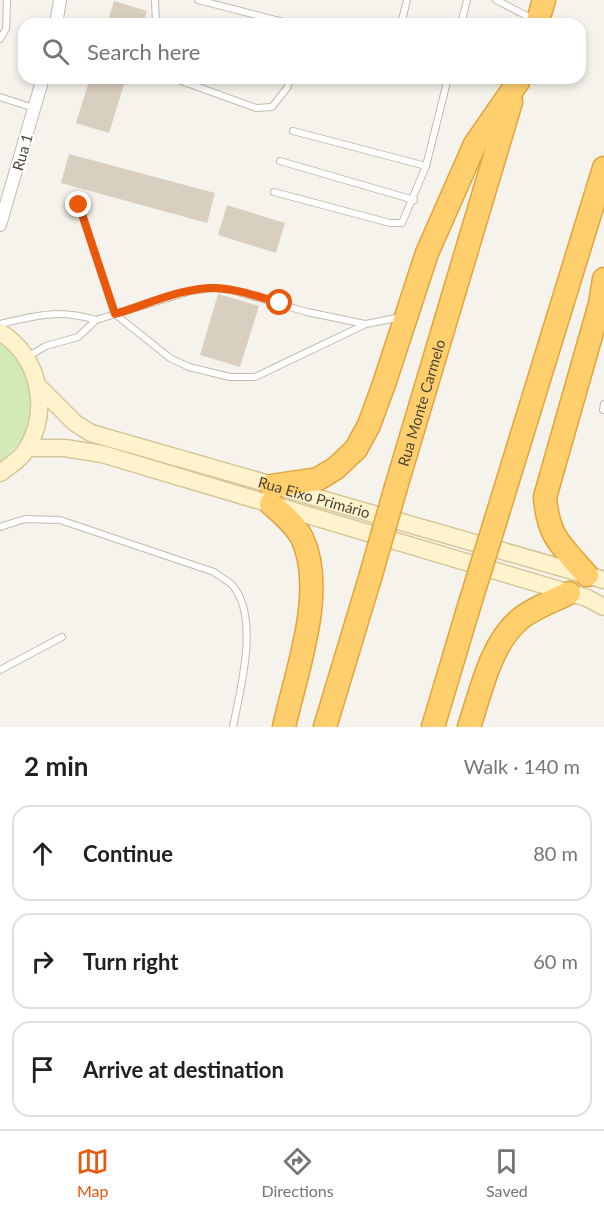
<!DOCTYPE html>
<meta charset="utf-8">
<style>
:root{--surface:#fff;--page:#f2f2f2;--text:#202124;--muted:#757577;--line:#e0e0e0;--accent:#ea580c}
body{margin:0;font-family:Lato,sans-serif;background:var(--page);color:var(--text)}
.stop{position:absolute;width:18px;height:18px;margin:-14px;border:4px solid #ea580c;border-radius:50%;background:#fff}
.stop.end{background:#ea580c;border-color:#fff;box-shadow:0 2px 6px #0008}
.list{margin:0;padding:0;list-style:none}
h2{display:flex;justify-content:space-between;align-items:center;height:78px;margin:0;padding:0 24px;font-size:26px}
h2 small{font-size:20px;font-weight:400;color:var(--muted)}
.list li{display:grid;grid-template-columns:39px 1fr auto;gap:18px;align-items:center;box-sizing:border-box;height:96px;margin:0 12px 12px;padding:0 12px;border:2px solid var(--line);border-radius:18px}
.list b{display:block;font-size:22px;white-space:nowrap}
.list em{font-size:20px;font-style:normal;color:var(--muted)}
.icon{flex:none;width:33px;height:33px;fill:none;stroke:currentColor;stroke-width:2;stroke-linecap:round;stroke-linejoin:round}
.map{position:relative;flex:none;width:604px;height:727px;overflow:hidden}
.search{position:absolute;background:var(--surface);box-shadow:0 3px 9px #0003;left:18px;right:18px;top:18px;height:66px;display:flex;align-items:center;gap:15px;box-sizing:border-box;padding:0 21px;border-radius:18px;color:var(--muted);font-size:22px}
.sheet{height:402px;background:var(--surface)}
nav{display:flex;justify-content:space-around;align-items:center;box-sizing:border-box;height:84px;border-top:2px solid var(--line);background:var(--surface);font-size:16px;color:var(--muted)}
nav a{display:grid;justify-items:center;gap:3px}
nav .on{color:var(--accent)}
.map>svg:first-child{display:block}
.green{fill:#d2eab5}
.building{fill:#d8cfc1}
.lines{fill:none;stroke-linecap:round;stroke-linejoin:round}
.lane-casing{stroke:#c2bbae;stroke-width:8}
.street-casing{stroke:#c2bbae;stroke-width:14}
.secondary-casing{stroke:#d6c79b;stroke-width:19}
.highway-casing{stroke:#e0a43c;stroke-width:25}
.lane{stroke:#fff;stroke-width:6}
.street{stroke:#fff;stroke-width:12}
.secondary{stroke:#fff3cd;stroke-width:16}
.highway{stroke:#ffcf6e;stroke-width:22}
.highway-bridge-casing{stroke:#e0a43c;stroke-width:25;stroke-linecap:butt}
.highway-bridge{stroke:#ffcf6e;stroke-width:22}
.route{stroke:#ea580c;stroke-width:8}
.labels{text-anchor:middle;dominant-baseline:central;stroke-width:4.5;stroke-linejoin:round;paint-order:stroke}
.street-label{font-size:15px;fill:#4b4439;stroke:#fff}
</style>
<div class="map">
<svg width="604" height="727" viewBox="0 0 604 727">
<rect width="100%" height="100%" fill="#f6f3ec"/>
<polygon class="green" points="0,340 24,365 33,401 29,426 24,438 0,463"/>
<g class="building">
<polygon points="114,1 147,11 143,24 107,24"/>
<polygon points="90,78 126,78 109,133 76,123"/>
<polygon points="69,154 215,193 207,223 61,183"/>
<polygon points="227,205 285,223 276,253 218,235"/>
<polygon points="218,294 259,306 240,367 200,355"/>
</g>
<g class="lines">
<defs>
<g id="lane">
<polyline points="155,0 156,24"/>
<polyline points="198,0 291,24"/>
<polyline points="496,0 533,19"/>
<polyline points="401,24 407,0"/>
<polyline points="461,24 467,0"/>
<polyline points="0,39 6,29 7,0"/>
<polyline points="173,78 256,108 272,107 287,88 291,78"/>
<polyline points="0,97 34,108"/>
<polyline points="293,131 426,166"/>
<polyline points="280,161 414,200"/>
<polyline points="274,192 390,223 402,223 426,166 448,78"/>
<polyline points="79,205 115,314 170,358 189,367 230,377 255,377 366,324 401,317"/>
<path d="M0,324C37,315 59,309 96,320"/>
<polyline points="27,357 46,346 78,337 96,320 191,291 213,288 231,290 307,312 365,324"/>
<polyline points="603,410 604,404"/>
<path d="M0,527L25,519L60,520L214,572C220,577 229,581 233,586C260,619 240,690 233,727"/>
<polyline points="0,670 62,637"/>
</g>
<g id="street">
<polyline points="56,24 60,0"/>
<polyline points="0,225 43,78"/>
</g>
<g id="secondary">
<path d="M0,332C39,357 50,407 28,447C22,458 10,466 0,473"/>
<path id="s1" d="M39,387L75,423L91,433L604,580"/>
<polyline points="27,448 65,448 102,454 587,598 604,607"/>
</g>
<g id="highway">
<polyline points="537,24 544,0"/>
<polyline points="271,486 318,479 336,468 356,449 369,425 384,384 427,253 475,144 518,82"/>
<path id="s2" d="M396,487L511,102"/>
<path d="M271,504C282,514 295,524 302,538C327,591 296,672 284,727"/>
<polyline points="496,519 604,168"/>
<path d="M587,575C561,545 548,537 545,497L600,304L604,279"/>
<polyline points="325,727 370,578"/>
<polyline points="433,727 467,613"/>
<path d="M469,727C481,692 490,644 520,619C533,608 554,601 569,593"/>
</g>
</defs>
<use href="#lane" class="lane-casing"/>
<use href="#street" class="street-casing"/>
<use href="#secondary" class="secondary-casing"/>
<use href="#highway" class="highway-casing"/>
<use href="#lane" class="lane"/>
<use href="#street" class="street"/>
<use href="#secondary" class="secondary"/>
<use href="#highway" class="highway"/>
<defs>
<g id="highway-bridge">
<polyline points="370,578 396,487"/>
<polyline points="467,613 496,519"/>
</g>
</defs>
<use href="#highway-bridge" class="highway-bridge-casing"/>
<use href="#highway-bridge" class="highway-bridge"/>
</g>
<g class="lines">
<path class="route" d="M79,205L115,314C146,305 183,287 216,288C238,289 259,297 280,303"/>
</g>
<g class="labels">
<g class="street-label">
<text transform="translate(22 152) rotate(-74)">Rua 1</text>
<text stroke="none"><textPath href="#s2" startOffset="88">Rua Monte Carmelo</textPath></text>
<text stroke="none"><textPath href="#s1" startOffset="302">Rua Eixo Primário</textPath></text>
</g>
</g>
</svg>
<div class="stop" style="left:280px;top:303px"></div>
<div class="stop end" style="left:79px;top:205px"></div>
<div class="search"><svg class="icon" aria-label="search" viewBox="0 0 24 24"><circle cx="10" cy="10" r="6"/><path d="M15 15l6 6"/></svg>Search here</div>
</div>
<section class="sheet">
<h2>2 min<small>Walk · 140 m</small></h2>
<ul class="list">
<li><svg class="icon" aria-label="ahead" viewBox="0 0 24 24"><path d="M12 20V5M6 11l6-6 6 6"/></svg><div><b>Continue</b></div><em>80 m</em></li>
<li><svg class="icon" aria-label="right" viewBox="0 0 24 24"><path d="M7 20v-9h11M14 6l5 5-5 5"/></svg><div><b>Turn right</b></div><em>60 m</em></li>
<li><svg class="icon" aria-label="arrive" viewBox="0 0 24 24"><path d="M6 21V4h12l-3 4 3 4H6"/></svg><div><b>Arrive at destination</b></div></li>
</ul>
</section>
<nav>
<a class="on"><svg class="icon" aria-label="map" viewBox="0 0 24 24"><path d="M3 6l6-2 6 2 6-2v14l-6 2-6-2-6 2zM9 4v14M15 6v14"/></svg>Map</a>
<a><svg class="icon" aria-label="directions" viewBox="0 0 24 24"><path d="M12 3l9 9-9 9-9-9zM9 14v-3h6M13 9l2 2-2 2"/></svg>Directions</a>
<a><svg class="icon" aria-label="saved" viewBox="0 0 24 24"><path d="M7 4h10v16l-5-4-5 4z"/></svg>Saved</a>
</nav>
